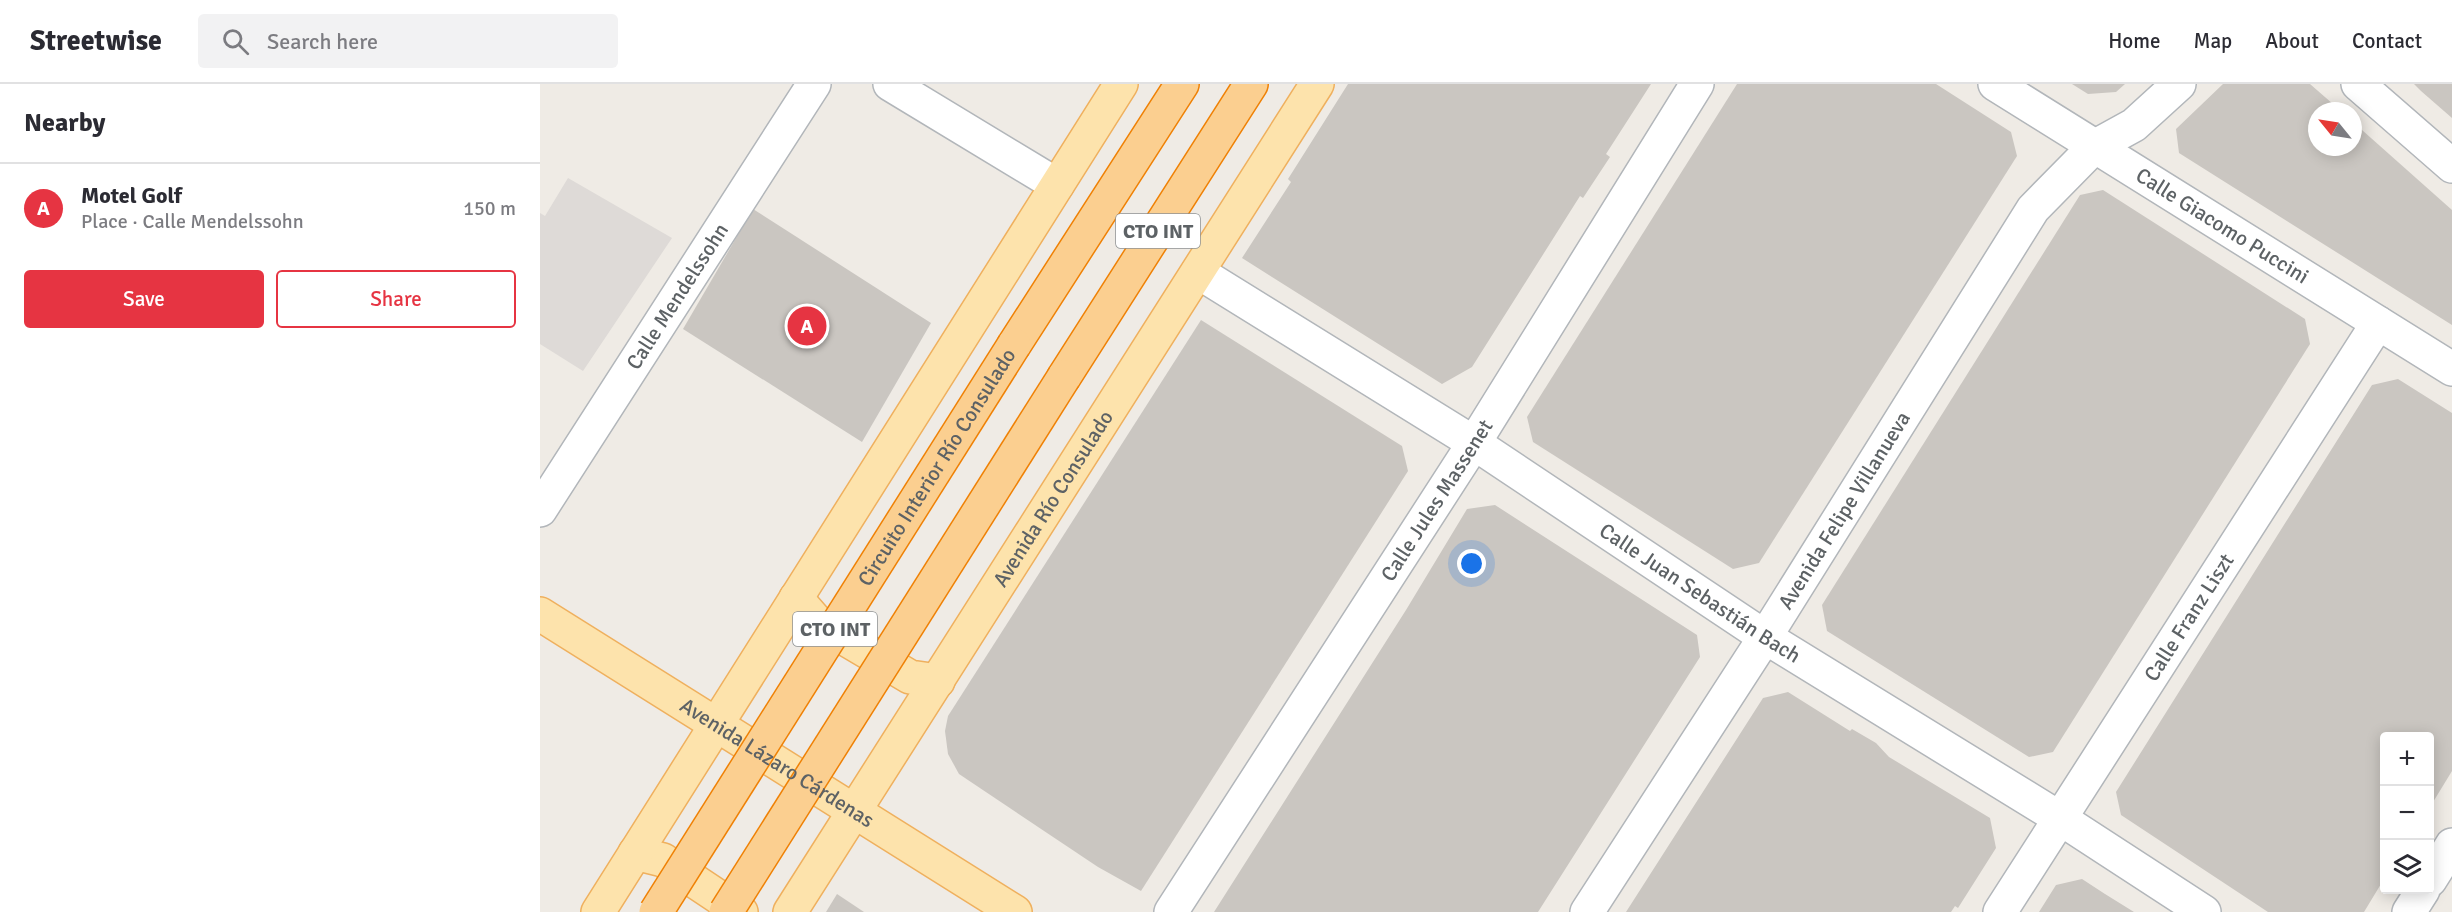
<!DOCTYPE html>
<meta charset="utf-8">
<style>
:root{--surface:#fff;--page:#f2f2f3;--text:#2b2b33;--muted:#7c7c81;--line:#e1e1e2;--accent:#e63442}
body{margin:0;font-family:Signika,sans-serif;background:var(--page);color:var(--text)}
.controls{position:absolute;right:18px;bottom:18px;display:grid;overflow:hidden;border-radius:6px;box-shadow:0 3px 15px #0003}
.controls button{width:54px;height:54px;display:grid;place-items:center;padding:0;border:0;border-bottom:2px solid var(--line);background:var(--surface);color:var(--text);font:30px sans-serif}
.compass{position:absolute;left:1768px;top:18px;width:54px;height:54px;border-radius:50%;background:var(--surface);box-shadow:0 3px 15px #0003;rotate:300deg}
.you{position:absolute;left:932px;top:480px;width:21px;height:21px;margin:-15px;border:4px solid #fff;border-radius:50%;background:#1a73e8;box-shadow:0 0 0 9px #1a73e833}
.badge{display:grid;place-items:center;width:39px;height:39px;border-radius:50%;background:var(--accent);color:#fff;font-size:20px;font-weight:700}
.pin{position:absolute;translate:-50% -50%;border:3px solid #fff;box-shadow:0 2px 6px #0006}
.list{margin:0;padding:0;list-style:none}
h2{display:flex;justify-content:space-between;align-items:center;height:78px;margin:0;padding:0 24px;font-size:26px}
h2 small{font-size:20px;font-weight:400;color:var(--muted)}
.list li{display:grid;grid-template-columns:39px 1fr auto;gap:18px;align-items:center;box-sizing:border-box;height:90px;padding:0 24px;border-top:2px solid var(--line)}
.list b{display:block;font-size:22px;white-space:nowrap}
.list p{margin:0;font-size:20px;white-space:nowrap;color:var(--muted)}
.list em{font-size:20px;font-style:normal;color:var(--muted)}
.actions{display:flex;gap:12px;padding:18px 24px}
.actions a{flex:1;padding:14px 0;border:2px solid var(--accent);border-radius:6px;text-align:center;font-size:21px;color:var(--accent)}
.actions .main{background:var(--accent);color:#fff}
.icon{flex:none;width:33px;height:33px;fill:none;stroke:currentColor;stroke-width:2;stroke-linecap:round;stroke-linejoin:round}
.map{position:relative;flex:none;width:1912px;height:828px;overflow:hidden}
header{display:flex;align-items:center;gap:36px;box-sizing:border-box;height:84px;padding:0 30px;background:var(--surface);border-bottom:2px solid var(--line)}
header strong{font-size:28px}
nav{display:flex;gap:33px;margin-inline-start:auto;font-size:21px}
.search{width:420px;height:54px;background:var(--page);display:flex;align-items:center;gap:15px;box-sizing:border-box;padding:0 21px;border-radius:6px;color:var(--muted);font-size:22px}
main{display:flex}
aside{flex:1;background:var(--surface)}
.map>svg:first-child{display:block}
.industrial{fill:#dedad7}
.building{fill:#cac6c1}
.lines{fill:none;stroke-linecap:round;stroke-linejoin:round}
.minor-casing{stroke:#b2b6ba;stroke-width:36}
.major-casing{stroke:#efb05e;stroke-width:36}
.highway-casing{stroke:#ef8105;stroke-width:36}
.minor{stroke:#fff;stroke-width:33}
.major{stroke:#fde3ac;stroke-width:33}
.highway{stroke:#fbcf90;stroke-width:33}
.highway-bridge-casing{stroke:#ef8105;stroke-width:36;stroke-linecap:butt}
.highway-bridge{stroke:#fbcf90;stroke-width:33}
.labels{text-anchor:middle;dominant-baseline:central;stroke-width:6;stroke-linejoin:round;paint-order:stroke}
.shield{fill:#fff;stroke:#8e9193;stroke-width:1.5}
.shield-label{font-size:20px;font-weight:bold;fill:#5d6265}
.street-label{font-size:21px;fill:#5d6265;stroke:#fff}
</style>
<header>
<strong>Streetwise</strong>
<div class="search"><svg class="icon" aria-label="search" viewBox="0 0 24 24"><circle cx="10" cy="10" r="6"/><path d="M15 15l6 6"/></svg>Search here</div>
<nav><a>Home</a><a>Map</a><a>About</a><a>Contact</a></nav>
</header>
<main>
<aside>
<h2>Nearby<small></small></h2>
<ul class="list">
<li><span class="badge">A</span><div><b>Motel Golf</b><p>Place · Calle Mendelssohn</p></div><em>150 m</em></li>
</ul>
<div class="actions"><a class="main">Save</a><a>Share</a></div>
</aside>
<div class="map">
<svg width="1912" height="828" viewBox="0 0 1912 828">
<rect width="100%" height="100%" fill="#efebe5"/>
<polygon class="industrial" points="28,94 132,154 43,287 0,260 0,129 5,132"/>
<g class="building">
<polygon points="808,0 1111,0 1066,70 1070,73 1043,114 1040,112 932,283 902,300 702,174 751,98 748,95"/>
<polygon points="1197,0 1396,0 1471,48 1477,72 1219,479 1193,485 993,358 987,333"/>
<polygon points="1532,0 1585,0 1576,8 1548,10"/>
<polygon points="1683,0 1770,0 1801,27 1777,27 1777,63 1813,63 1813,38 1912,126 1912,241 1639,69 1636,45"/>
<polygon points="1874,0 1912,0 1912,34 1881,7"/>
<polygon points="1563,106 1765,235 1770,260 1513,668 1489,673 1287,547 1282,521 1540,111"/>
<polygon points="213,125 391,239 322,358 143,245"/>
<polygon points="661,236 862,362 868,387 601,807 558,783 419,690 408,670 405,647 408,632"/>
<polygon points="1858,295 1912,329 1912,687 1890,723 1890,652 1844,652 1844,795 1824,828 1728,828 1581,731 1576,708 1832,301"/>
<polygon points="955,421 1157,551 1160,573 998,828 674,828 866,526 927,425"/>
<polygon points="1248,608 1310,647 1312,645 1336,659 1349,673 1450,734 1456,764 1418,824 1415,822 1411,828 1086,828 1223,614"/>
<polygon points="1542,795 1565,810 1594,828 1499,828 1516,801"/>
<polygon points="297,810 324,828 286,828"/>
</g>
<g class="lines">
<defs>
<g id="minor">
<polyline points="350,0 517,101"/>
<path id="s1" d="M1455,0L1912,285"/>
<polyline points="1818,0 1912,82"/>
<path id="s2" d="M658,188L934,359L1225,553L1521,735L1664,828"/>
<path id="s3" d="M0,426L274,0"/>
<polyline points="1890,796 1912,761"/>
<path id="s4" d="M631,828L934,359L1157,0"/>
<path id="s5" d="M1047,828L1225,553L1493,125L1554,63L1594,41L1639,0"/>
<path id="s6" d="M1460,828L1838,239"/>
<polyline points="1869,828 1883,806"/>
</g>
<g id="major">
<polyline points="256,514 277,538 370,593 398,597"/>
<path id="s7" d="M0,530L475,828"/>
<polyline points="95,769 123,776 201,828"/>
<polyline points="58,828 581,0"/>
<path id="s8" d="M250,828L777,0"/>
</g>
<g id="highway">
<polyline points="474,261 642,0"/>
<polyline points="524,293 711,0"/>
</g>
</defs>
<use href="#minor" class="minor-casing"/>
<use href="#major" class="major-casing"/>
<use href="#highway" class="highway-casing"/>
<use href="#minor" class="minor"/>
<use href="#major" class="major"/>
<use href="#highway" class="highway"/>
<defs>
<g id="highway-bridge">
<path id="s9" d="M116,828L474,261"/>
<polyline points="186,828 524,293"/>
</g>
</defs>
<use href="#highway-bridge" class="highway-bridge-casing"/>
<use href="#highway-bridge" class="highway-bridge"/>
</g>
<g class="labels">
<g class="shield">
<rect x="576" y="130" width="84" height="34" rx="4.5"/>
<rect x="253" y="528" width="84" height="34" rx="4.5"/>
</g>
<g class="shield-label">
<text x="618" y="147">CTO INT</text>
<text x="295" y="545">CTO INT</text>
</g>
<g class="street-label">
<text stroke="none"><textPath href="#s1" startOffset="268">Calle Giacomo Puccini</textPath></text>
<text stroke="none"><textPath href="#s3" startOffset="254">Calle Mendelssohn</textPath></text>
<text stroke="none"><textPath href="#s9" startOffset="526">Circuito Interior Río Consulado</textPath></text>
<text stroke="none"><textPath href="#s8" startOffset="490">Avenida Río Consulado</textPath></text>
<text stroke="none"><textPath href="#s4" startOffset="490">Calle Jules Massenet</textPath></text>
<text stroke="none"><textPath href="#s5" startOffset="477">Avenida Felipe Villanueva</textPath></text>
<text stroke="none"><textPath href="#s2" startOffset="596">Calle Juan Sebastián Bach</textPath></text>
<text stroke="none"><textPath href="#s6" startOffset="350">Calle Franz Liszt</textPath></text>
<text stroke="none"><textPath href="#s7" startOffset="280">Avenida Lázaro Cárdenas</textPath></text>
</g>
</g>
</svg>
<div class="controls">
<button>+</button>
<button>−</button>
<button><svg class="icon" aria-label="layers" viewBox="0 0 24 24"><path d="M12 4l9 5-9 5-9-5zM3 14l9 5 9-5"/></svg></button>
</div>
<svg class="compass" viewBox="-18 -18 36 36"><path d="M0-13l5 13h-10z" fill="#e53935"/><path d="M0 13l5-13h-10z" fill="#7c7c81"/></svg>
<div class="you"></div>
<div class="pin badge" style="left:267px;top:242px">A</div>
</div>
</main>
